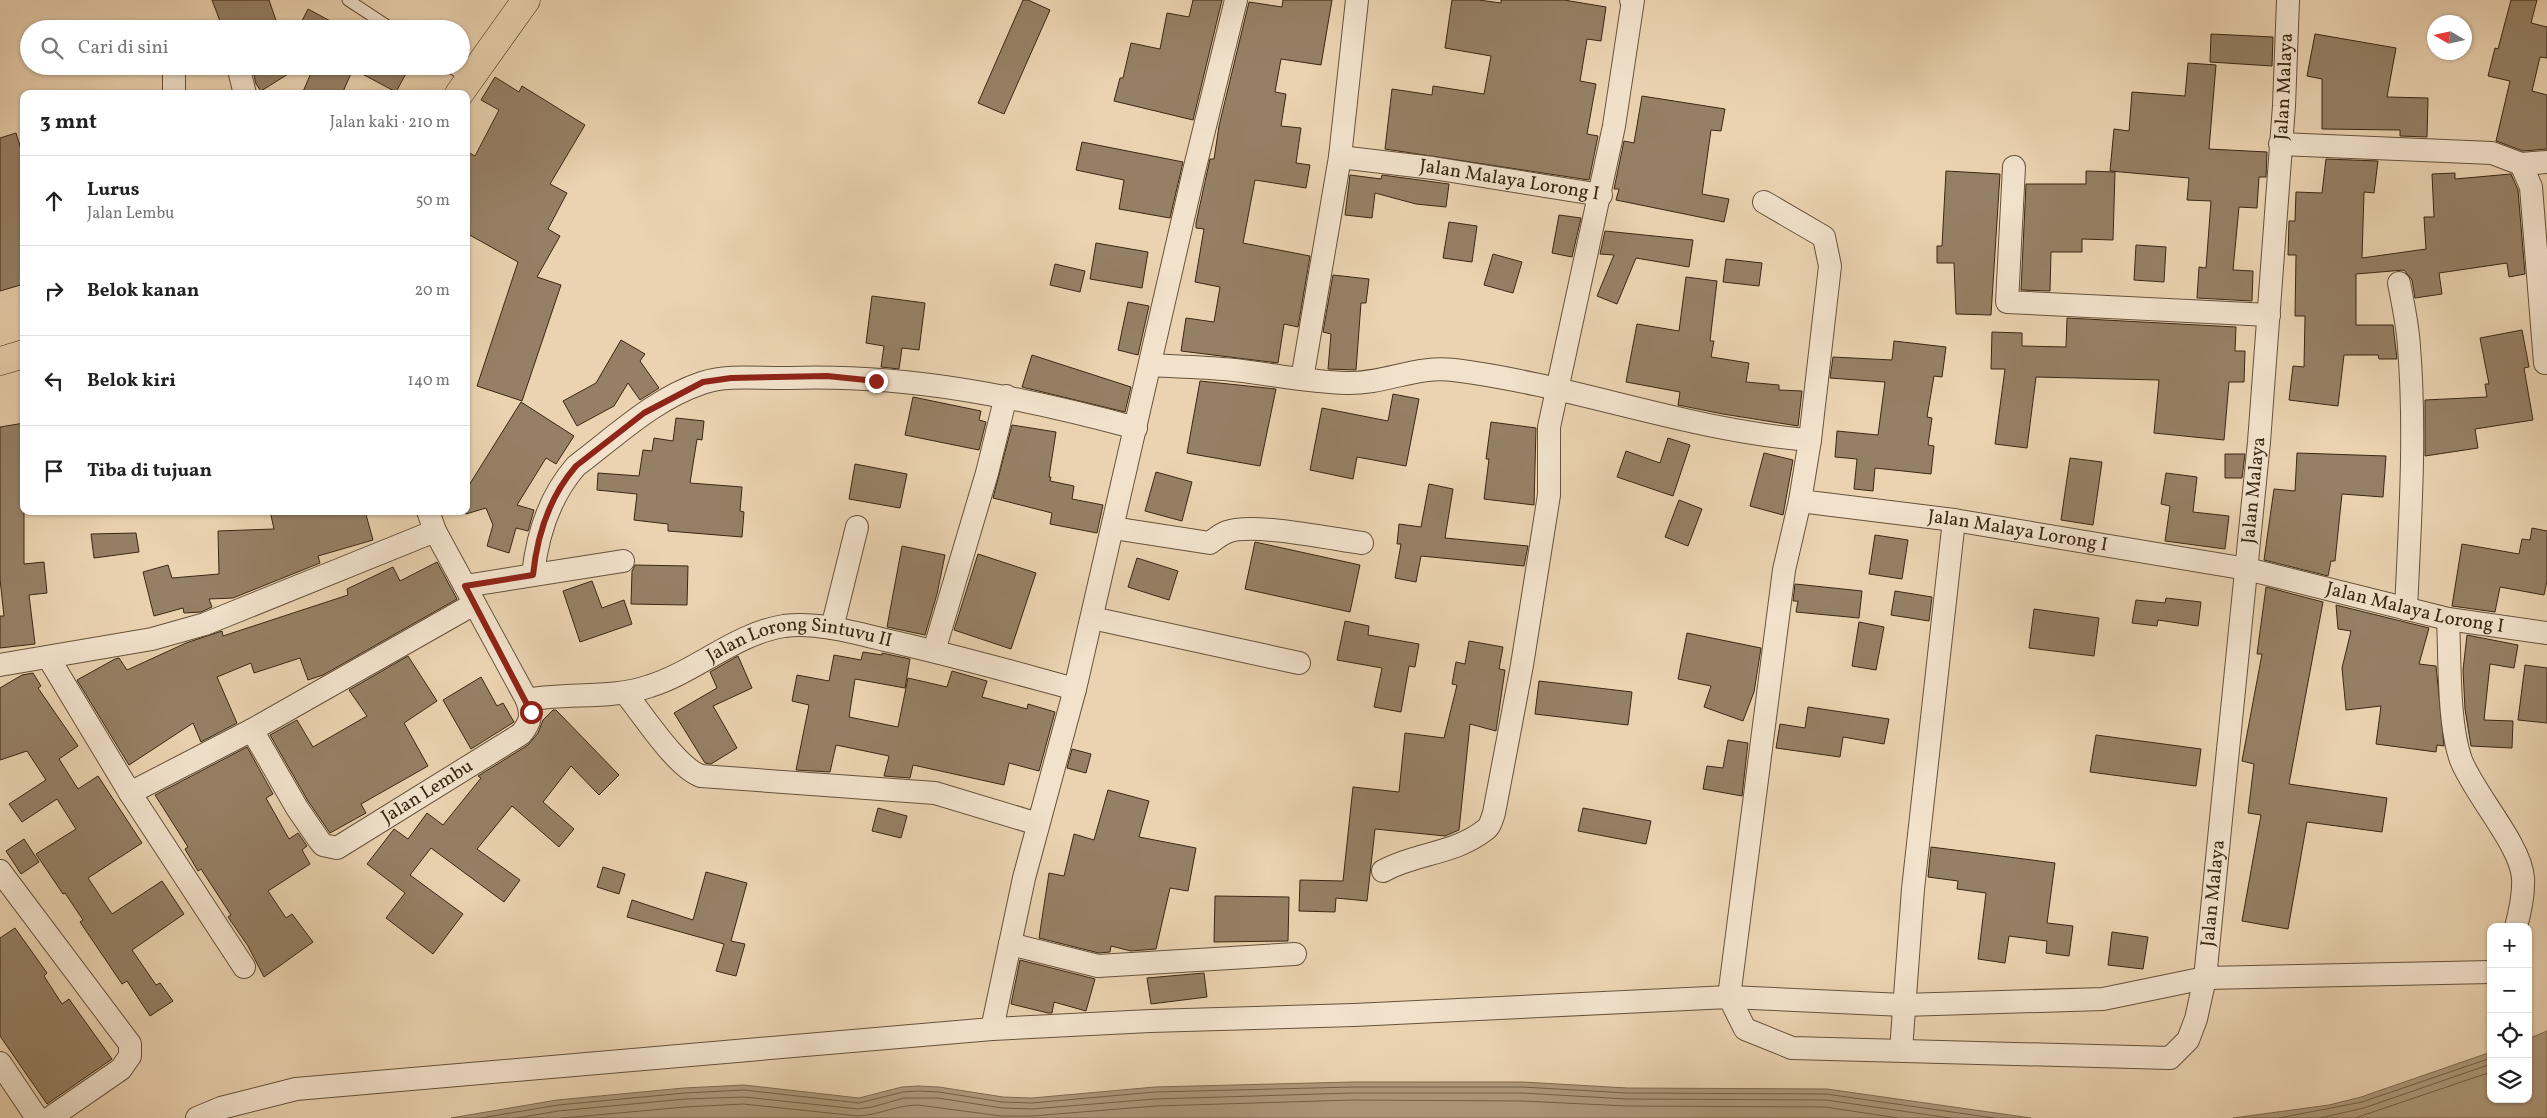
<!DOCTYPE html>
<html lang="id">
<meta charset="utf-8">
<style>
:root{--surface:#fff;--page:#f2f2f2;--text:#222;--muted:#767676;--line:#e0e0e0}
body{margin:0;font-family:Vollkorn,serif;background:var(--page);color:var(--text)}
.controls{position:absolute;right:15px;bottom:15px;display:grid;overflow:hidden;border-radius:10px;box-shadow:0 1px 4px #0004}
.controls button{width:45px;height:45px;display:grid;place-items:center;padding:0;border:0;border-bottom:1px solid var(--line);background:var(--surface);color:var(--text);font:25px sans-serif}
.compass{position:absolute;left:2427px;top:15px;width:45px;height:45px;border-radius:50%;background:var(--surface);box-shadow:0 1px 4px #0004;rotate:279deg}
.stop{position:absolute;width:15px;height:15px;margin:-11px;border:4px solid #8f2418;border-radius:50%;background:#fff}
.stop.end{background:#8f2418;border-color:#fff;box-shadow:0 1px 5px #0008}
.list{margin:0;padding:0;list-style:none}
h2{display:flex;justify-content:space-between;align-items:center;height:65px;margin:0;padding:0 20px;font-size:21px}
h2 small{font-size:16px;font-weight:400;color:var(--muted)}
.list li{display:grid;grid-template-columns:32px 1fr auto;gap:15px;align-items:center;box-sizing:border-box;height:90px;padding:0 20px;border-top:1px solid var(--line)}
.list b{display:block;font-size:19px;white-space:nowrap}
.list p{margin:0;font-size:16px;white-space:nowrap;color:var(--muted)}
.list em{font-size:16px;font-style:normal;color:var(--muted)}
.icon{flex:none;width:28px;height:28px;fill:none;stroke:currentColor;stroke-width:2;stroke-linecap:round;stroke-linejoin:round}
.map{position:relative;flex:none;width:2547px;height:1118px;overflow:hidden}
.search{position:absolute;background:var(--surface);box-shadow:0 1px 4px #0004;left:20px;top:20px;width:450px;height:55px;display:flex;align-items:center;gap:12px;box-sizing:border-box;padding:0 18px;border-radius:28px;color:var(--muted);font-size:19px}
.panel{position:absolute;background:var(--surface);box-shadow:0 1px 4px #0004;left:20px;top:90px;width:450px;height:425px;border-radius:10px}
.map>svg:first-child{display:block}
.water{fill:#af997b;stroke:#806b51}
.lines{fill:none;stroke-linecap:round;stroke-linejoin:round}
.shore{stroke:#746047;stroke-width:1}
.building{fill:#968065;stroke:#3a2713}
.lane-casing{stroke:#66523a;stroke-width:13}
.street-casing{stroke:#66523a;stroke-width:24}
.primary-casing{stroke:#3a2713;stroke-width:29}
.lane{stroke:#f2e2cc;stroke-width:11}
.street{stroke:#f2e2cc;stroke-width:22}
.primary{stroke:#ebd3b1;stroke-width:28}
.route{stroke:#8f2418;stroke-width:6}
.labels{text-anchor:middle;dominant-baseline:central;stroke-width:5;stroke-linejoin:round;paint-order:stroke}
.street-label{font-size:19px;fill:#3a2713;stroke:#f2e2cc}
</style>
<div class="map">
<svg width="2547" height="1118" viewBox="0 0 2547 1118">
<rect width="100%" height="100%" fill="#ebd3b1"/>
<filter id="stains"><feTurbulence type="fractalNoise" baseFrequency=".004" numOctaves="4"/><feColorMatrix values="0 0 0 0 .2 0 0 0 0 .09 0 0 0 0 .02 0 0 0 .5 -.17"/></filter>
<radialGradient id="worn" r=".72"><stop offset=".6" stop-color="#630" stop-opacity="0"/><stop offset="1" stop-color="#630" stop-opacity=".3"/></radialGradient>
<g class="water">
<polygon points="2547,1031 2547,1118 2233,1118 2329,1105 2361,1097 2491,1052 2491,1099 2528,1099 2528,1039"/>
<polygon points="1353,1082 1523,1082 1627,1088 1827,1089 2031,1118 451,1118 557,1100 684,1088 744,1085 859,1098 902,1087 918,1086 939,1087 1003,1097 1032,1098 1155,1087"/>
</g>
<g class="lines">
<g class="shore">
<polyline points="481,1118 558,1105 685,1093 744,1090 859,1103 903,1092 918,1091 939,1092 1002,1102 1032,1103 1155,1092 1353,1087 1522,1087 1627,1093 1826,1094 1994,1118"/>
<polyline points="517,1118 558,1111 685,1099 744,1097 858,1109 872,1107 904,1098 938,1098 1002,1108 1032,1109 1155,1099 1353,1093 1522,1093 1627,1099 1826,1100 1950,1118"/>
<path d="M563,1118L685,1107L743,1104L858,1116C879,1115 897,1105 918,1105L1001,1116H1032L1156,1106L1353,1100L1522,1101L1627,1106L1825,1107L1898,1118"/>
<polyline points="2279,1118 2362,1102 2491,1058"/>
<polyline points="2320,1118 2364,1108 2491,1064"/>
<polyline points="2355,1118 2491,1072"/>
</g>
</g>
<g class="building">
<polygon points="212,0 269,0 279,29 223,29"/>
<polygon points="1023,0 1028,0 1050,10 1004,114 978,103"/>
<polygon points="1193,0 1222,0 1193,120 1114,101 1120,78 1123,78 1131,43 1160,49 1167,13 1189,17"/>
<polygon points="1283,0 1332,0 1321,65 1281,59 1275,92 1286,94 1281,126 1301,128 1296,163 1310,165 1306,188 1255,180 1243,243 1310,256 1298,327 1284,324 1278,363 1181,351 1186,318 1214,322 1220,287 1195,282 1204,229 1196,228 1196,223 1210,159 1214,159 1219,126 1249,2 1282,7"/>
<polygon points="1452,0 1479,0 1501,3 1501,0 1564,0 1606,7 1601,41 1587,39 1580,81 1596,84 1587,134 1598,136 1589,180 1385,149 1392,89 1432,95 1433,86 1484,94 1491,56 1445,48"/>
<polygon points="2511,0 2537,0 2531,23 2547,27 2547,58 2540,57 2532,91 2547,95 2547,149 2523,151 2496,141 2510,81 2488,76 2495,48 2498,49"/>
<polygon points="308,9 345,29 298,29"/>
<polygon points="2211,34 2273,37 2272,66 2210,62"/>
<polygon points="2315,34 2396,48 2387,97 2428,98 2427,137 2400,136 2400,130 2322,129 2322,79 2307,76"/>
<polygon points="2188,63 2216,65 2209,149 2267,152 2266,177 2259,177 2257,208 2239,207 2233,270 2253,271 2252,301 2197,298 2199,267 2206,268 2211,201 2187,200 2189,178 2110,171 2114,129 2129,131 2132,92 2185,96"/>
<polygon points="252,66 301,66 261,91 256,84"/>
<polygon points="314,66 410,66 396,92 353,69 342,94 302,94"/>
<polygon points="495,77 519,92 522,86 585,125 550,184 567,193 548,229 560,236 537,277 561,285 522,401 477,386 518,262 466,233 466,151 475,156 499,110 481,100"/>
<polygon points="1642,96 1725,109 1721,131 1711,130 1702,194 1729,199 1724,222 1616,200 1619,189 1614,189 1624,141 1634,143"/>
<polygon points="16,133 24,158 24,284 0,291 0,138"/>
<polygon points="1082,142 1183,162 1170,218 1119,209 1124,180 1076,170"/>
<polygon points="2326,159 2378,161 2374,193 2364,192 2362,258 2426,249 2424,217 2434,217 2432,174 2455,173 2455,179 2511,174 2518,190 2525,274 2509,277 2507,263 2439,273 2442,294 2415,298 2412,280 2404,270 2356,274 2356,325 2393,325 2397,359 2379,359 2378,355 2344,355 2338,406 2289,400 2293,366 2304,367 2305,316 2295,316 2296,255 2288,255 2289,221 2295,221 2296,192 2322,193"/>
<polygon points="1946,171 2000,174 1991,315 1956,314 1954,263 1937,263 1937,246 1942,246"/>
<polygon points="2086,171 2115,172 2113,240 2082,239 2082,252 2051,252 2050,291 2021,290 2026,184 2086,184"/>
<polygon points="1350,175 1381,179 1382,175 1449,184 1446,207 1416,204 1375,193 1372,218 1345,215"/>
<polygon points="1559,215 1581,218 1572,257 1552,253"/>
<polygon points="1449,222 1477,226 1472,262 1443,258"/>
<polygon points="1605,231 1693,240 1689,267 1636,258 1617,304 1597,296 1614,255 1600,254"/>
<polygon points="1096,243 1148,252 1142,288 1090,279"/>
<polygon points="2136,245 2166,247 2164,282 2134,280"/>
<polygon points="1493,254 1522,262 1513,293 1484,285"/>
<polygon points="1726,259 1762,263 1759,286 1723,282"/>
<polygon points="1055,264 1085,271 1080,292 1050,285"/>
<polygon points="1333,275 1369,279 1366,303 1361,303 1356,370 1328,369 1331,334 1323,332"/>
<polygon points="1686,277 1717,281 1710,341 1714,341 1711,357 1749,363 1746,382 1779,385 1779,390 1802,391 1798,426 1723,414 1678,405 1680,392 1626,382 1637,324 1679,331"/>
<polygon points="872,296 925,303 919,350 902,348 899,369 881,367 884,346 866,343"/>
<polygon points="1128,302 1149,306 1138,355 1118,350"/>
<polygon points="2067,318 2236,327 2235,351 2245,351 2244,382 2229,382 2224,440 2154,433 2159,380 2036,377 2027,448 1995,444 2005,369 1991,369 1992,332 2022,333 2022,346 2066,347"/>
<polygon points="2522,330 2529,367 2524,368 2533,420 2475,429 2478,448 2425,456 2425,400 2487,397 2485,384 2489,384 2480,338"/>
<polygon points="621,340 645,354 640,361 659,388 640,400 628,383 614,406 577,426 563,401 596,383"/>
<polygon points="1894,341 1946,347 1942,377 1934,376 1927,417 1932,418 1928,445 1934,446 1931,474 1875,468 1873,491 1854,489 1857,459 1835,457 1837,431 1878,435 1885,382 1830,378 1833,357 1892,360"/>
<polygon points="1032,355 1131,387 1125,412 1022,387"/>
<polygon points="1200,381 1276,389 1260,466 1187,453"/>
<polygon points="1393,394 1419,399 1406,466 1357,457 1353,479 1310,470 1322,408 1388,421"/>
<polygon points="913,397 981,411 979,420 986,422 979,450 905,435"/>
<polygon points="521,402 574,436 556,464 546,458 517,505 534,510 528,531 516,528 509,553 487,546 493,525 486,508 466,514 466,490"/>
<polygon points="676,418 704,421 702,440 697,439 690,483 742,487 740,511 744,512 742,537 668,531 668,524 634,520 637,494 597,490 598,473 639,476 643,450 652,451 654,438 673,441"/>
<polygon points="1491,422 1536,428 1534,505 1484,499 1489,459 1486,459"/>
<polygon points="24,423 24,564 44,562 47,593 29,595 35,644 0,648 0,616 4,616 0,579 0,427"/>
<polygon points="1012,425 1056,432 1049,477 1051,477 1050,481 1074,486 1072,499 1103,505 1097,533 1050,524 1052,513 993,498"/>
<polygon points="1668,438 1690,445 1673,496 1617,477 1626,451 1660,463"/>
<polygon points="1764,453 1793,460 1783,515 1750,506"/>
<polygon points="2297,453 2386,456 2383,497 2342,494 2335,561 2331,561 2328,576 2264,560 2274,489 2295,491"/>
<polygon points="2225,454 2245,454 2242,478 2225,478"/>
<polygon points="2070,458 2102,462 2093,525 2061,520"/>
<polygon points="855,464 907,474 900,508 849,499"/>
<polygon points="1156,472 1192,482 1182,521 1145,511"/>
<polygon points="2166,473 2197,477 2193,512 2229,516 2225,549 2165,541 2170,506 2161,504"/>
<polygon points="1429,484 1453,489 1445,538 1528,546 1524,566 1421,556 1416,582 1395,578 1401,544 1397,544 1399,524 1421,527"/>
<polygon points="1679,500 1702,509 1688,546 1665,537"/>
<polygon points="270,511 365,511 373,540 318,556 320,563 233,598 209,599 212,607 201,612 184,613 183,608 154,616 143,572 168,565 172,578 219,574 218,531 274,529"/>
<polygon points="2532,528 2547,531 2547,581 2544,595 2500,587 2495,612 2452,606 2462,544 2519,554 2522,539 2530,540"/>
<polygon points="136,533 139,552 94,558 91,534"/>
<polygon points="1875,535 1908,540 1902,579 1869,574"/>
<polygon points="1255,542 1360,565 1350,612 1245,589"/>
<polygon points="902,546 945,555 937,594 925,635 887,627"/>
<polygon points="978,554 1036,573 1011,649 954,630"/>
<polygon points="1137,558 1178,571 1169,600 1128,587"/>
<polygon points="437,562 457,599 323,675 308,680 300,658 254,673 251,663 217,677 237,723 201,742 193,723 129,765 77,680 115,659 119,658 127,670 186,643 222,631 223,636 348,595 347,589 393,567 400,581"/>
<polygon points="635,565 688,566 687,605 631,604 632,571"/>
<polygon points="592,581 602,608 624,600 632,624 580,642 563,591"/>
<polygon points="1795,584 1862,591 1859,618 1796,612 1798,601 1793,601"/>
<polygon points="2266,587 2323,602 2289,784 2387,798 2382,832 2307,822 2288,929 2242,921 2261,815 2248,813 2254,764 2242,761 2262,654 2257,654"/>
<polygon points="1895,591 1932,597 1929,621 1891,615"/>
<polygon points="2166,598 2201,602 2198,626 2158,620 2157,626 2132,623 2136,600 2165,603"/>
<polygon points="2336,605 2429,628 2419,664 2436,666 2444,746 2437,745 2436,752 2376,744 2381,706 2346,710 2342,668 2351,631 2338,629"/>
<polygon points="2034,609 2099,618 2094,656 2029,648"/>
<polygon points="1345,621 1369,626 1368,635 1419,644 1415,667 1409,666 1401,712 1374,707 1382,668 1337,660"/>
<polygon points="1859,622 1884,627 1876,670 1852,666"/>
<polygon points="1687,633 1761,648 1754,692 1743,721 1704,707 1711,686 1678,679"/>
<polygon points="2467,635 2518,645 2514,668 2490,664 2484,720 2513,721 2512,748 2471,746 2465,709 2463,670"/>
<polygon points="1469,641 1503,647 1499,669 1505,670 1496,731 1470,724 1459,830 1445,836 1375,829 1367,901 1336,898 1335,912 1299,911 1300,880 1343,881 1353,787 1399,792 1405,733 1444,738 1457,685 1452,684 1456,662 1465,664"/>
<polygon points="863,652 882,655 882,653 910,659 905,688 855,679 849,717 898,727 908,678 947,687 952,671 987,681 982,697 1027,709 1028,704 1055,712 1039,771 1009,763 1004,785 913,765 910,778 884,776 889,756 836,745 830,772 796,770 809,705 792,701 797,675 829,681 834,655 861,660"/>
<polygon points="408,656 437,701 404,723 428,766 361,804 366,813 330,833 308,801 270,735 297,720 313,747 367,716 349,690"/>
<polygon points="738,656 752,688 713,706 737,748 711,764 705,763 674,713 717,688 710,672"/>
<polygon points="2525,665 2547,668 2547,723 2518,720"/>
<polygon points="33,673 41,686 38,688 78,746 59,759 78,789 98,776 142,843 88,878 112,914 162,881 184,914 132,950 156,985 160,983 173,1001 150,1016 127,981 122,984 80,922 83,920 65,893 63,894 36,854 76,829 57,799 22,822 9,804 46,780 27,751 0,760 0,688 22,675"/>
<polygon points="481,677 497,706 503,703 514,722 471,749 443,700"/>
<polygon points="1539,681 1632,692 1628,725 1535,714"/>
<polygon points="1808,707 1889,719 1884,744 1843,737 1840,757 1776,748 1780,724 1805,728"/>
<polygon points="553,710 556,710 619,775 599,795 571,766 543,802 574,829 559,847 512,806 477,849 520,880 504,902 431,848 410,875 463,914 433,954 386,918 405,893 367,864 394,829 408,839 427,813 443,825 481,778 478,776 528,745 538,733 543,720"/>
<polygon points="2096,735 2201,749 2196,786 2090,772"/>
<polygon points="1728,740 1748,743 1742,796 1703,789 1707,766 1723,768"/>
<polygon points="247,747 273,794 266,798 289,839 298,833 307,846 302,850 310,864 268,891 286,918 292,914 313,942 264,977 248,946 228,917 231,915 201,869 198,871 185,849 188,847 155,795"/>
<polygon points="1072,749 1091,754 1086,773 1067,768"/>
<polygon points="1108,790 1149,801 1139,837 1196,848 1188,891 1170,888 1156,949 1131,951 1111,946 1110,952 1099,953 1039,938 1049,873 1064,876 1074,834 1094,840"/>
<polygon points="878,808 907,816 901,838 872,831"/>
<polygon points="1583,808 1651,821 1646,844 1578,831"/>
<polygon points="24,839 39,862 21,874 6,851"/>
<polygon points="1931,847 2055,863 2047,923 2073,926 2069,956 2046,953 2047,941 2009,936 2005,963 1978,959 1986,893 1957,889 1958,881 1928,877"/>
<polygon points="603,867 625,874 619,894 597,887"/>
<polygon points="706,872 747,883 731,941 745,944 736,976 716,971 724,944 627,917 632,900 693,920"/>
<polygon points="1215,896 1289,897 1288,941 1214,942"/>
<polygon points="15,928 47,973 44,976 62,1004 69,999 112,1059 47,1104 0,1036 0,938"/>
<polygon points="2112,932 2148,937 2143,969 2108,965"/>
<polygon points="1020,960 1095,979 1086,1011 1054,1002 1052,1013 1048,1013 1011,1004"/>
<polygon points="1204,973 1207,997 1151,1004 1147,978"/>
</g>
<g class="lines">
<defs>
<g id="lane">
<polyline points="348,0 392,29"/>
<polyline points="449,66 469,79"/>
</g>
<g id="street">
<polyline points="174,66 174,94"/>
<polyline points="238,66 245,94"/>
<polyline points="2280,144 2492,153 2521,164 2531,187 2545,363"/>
<path id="s1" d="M1340,157L1433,168L1601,195"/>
<polyline points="2521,164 2547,162"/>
<polyline points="2014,167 2007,302 2269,315"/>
<polyline points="1764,202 1824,237 1830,266 1810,440"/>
<path d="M2399,283C2403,304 2408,326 2409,347C2416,434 2410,522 2406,609"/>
<path id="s2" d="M1151,365C1178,367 1206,367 1234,370C1271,374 1309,382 1346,383C1385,384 1417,365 1454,370C1574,385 1689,431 1810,440L1800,501L1954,520L2247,569L2448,619L2547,633"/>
<polyline points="1302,379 1340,157 1357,0"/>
<path id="s3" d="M1800,501L1784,570L1729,997L1745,1029L1792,1048L2170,1058L2188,1040L2196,1019L2205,978L2259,442L2284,106L2288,0"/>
<path d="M1113,528L1210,543C1215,539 1221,534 1227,532C1252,522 1332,539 1362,543"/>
<path d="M533,575C537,536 550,496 576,466C616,436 654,399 702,383C729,374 761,379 789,378C907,374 1022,397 1136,428"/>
<polyline points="465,586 623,561"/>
<polyline points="1092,618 1299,663"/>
<path d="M2448,619C2450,659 2448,724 2461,760C2474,794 2521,845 2523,878C2524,893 2520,912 2516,927"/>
<polyline points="832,628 857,527"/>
<polyline points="934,651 987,473 1006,396"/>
<polyline points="48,657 130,793 244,967"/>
<polyline points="0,665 152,639 205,624 435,531"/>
<path d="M626,694C643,715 677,768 701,776L935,793L1038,824"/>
<path id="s4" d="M527,700C568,692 610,700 650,686C695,672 737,633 784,626C818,622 853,632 885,640C949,654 1012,672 1075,689"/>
<path id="s5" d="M252,730L297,808L319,840L323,845L337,848L521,734C531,722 532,715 527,700L435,531L428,511"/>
<polyline points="130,793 252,730 474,604"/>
<polyline points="0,871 130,1044 130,1056 121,1069 50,1118"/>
<path d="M1383,871C1415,853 1455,854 1485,830C1490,827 1492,819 1494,813L1522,665L1549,495V427L1614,126L1633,0H1631"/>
<polyline points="1010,944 1098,966 1295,954"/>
<polyline points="992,1029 1024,878 1075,689 1194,171 1236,0"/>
<polyline points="1901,1050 1913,889 1954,520"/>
<polyline points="0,1063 37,1118"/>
<polyline points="197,1118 221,1108 296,1089 992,1029 1150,1021 1354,1015 1729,997 1903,1005 2103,999 2205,978 2491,972"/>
</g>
<g id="primary">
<polyline points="459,94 526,0"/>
<polyline points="0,361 24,354"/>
</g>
</defs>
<use href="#lane" class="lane-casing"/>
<use href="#street" class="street-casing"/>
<use href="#primary" class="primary-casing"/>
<use href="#lane" class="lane"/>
<use href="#street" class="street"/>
<use href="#primary" class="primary"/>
</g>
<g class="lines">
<path class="route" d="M531,712L465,586L533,575C537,536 550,496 576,466L644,413L703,382L731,378L827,376L876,381"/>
</g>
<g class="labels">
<g class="street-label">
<text stroke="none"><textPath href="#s3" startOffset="1951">Jalan Malaya</textPath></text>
<text stroke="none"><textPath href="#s1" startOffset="171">Jalan Malaya Lorong I</textPath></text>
<text stroke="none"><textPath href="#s3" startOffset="1546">Jalan Malaya</textPath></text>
<text stroke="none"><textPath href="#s2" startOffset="950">Jalan Malaya Lorong I</textPath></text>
<text stroke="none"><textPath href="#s2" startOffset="1355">Jalan Malaya Lorong I</textPath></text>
<text stroke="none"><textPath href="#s4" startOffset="285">Jalan Lorong Sintuvu II</textPath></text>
<text stroke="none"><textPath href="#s5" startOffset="256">Jalan Lembu</textPath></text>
<text stroke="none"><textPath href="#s3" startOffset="1141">Jalan Malaya</textPath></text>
</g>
</g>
<rect width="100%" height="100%" filter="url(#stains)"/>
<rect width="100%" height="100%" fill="url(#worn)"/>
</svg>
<div class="controls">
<button>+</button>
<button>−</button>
<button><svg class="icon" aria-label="locate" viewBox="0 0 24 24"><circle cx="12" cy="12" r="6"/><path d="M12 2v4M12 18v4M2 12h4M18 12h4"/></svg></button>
<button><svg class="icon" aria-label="layers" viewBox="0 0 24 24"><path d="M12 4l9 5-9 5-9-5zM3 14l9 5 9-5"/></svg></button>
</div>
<svg class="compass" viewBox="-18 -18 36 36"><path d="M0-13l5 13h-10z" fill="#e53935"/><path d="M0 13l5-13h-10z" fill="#767676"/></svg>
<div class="stop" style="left:531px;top:712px"></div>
<div class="stop end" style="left:876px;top:381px"></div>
<div class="search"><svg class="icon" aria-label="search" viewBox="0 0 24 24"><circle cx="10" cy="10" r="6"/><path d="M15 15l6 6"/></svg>Cari di sini</div>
<section class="panel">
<h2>3 mnt<small>Jalan kaki · 210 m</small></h2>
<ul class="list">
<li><svg class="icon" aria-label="ahead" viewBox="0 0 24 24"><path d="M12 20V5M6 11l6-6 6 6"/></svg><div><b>Lurus</b><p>Jalan Lembu</p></div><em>50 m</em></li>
<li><svg class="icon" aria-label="right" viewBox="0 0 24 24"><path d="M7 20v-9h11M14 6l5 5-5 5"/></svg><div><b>Belok kanan</b></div><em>20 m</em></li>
<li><svg class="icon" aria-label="left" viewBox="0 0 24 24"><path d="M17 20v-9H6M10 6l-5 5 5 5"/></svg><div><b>Belok kiri</b></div><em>140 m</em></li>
<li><svg class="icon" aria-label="arrive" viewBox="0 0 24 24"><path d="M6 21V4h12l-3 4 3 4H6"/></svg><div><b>Tiba di tujuan</b></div></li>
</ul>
</section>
</div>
